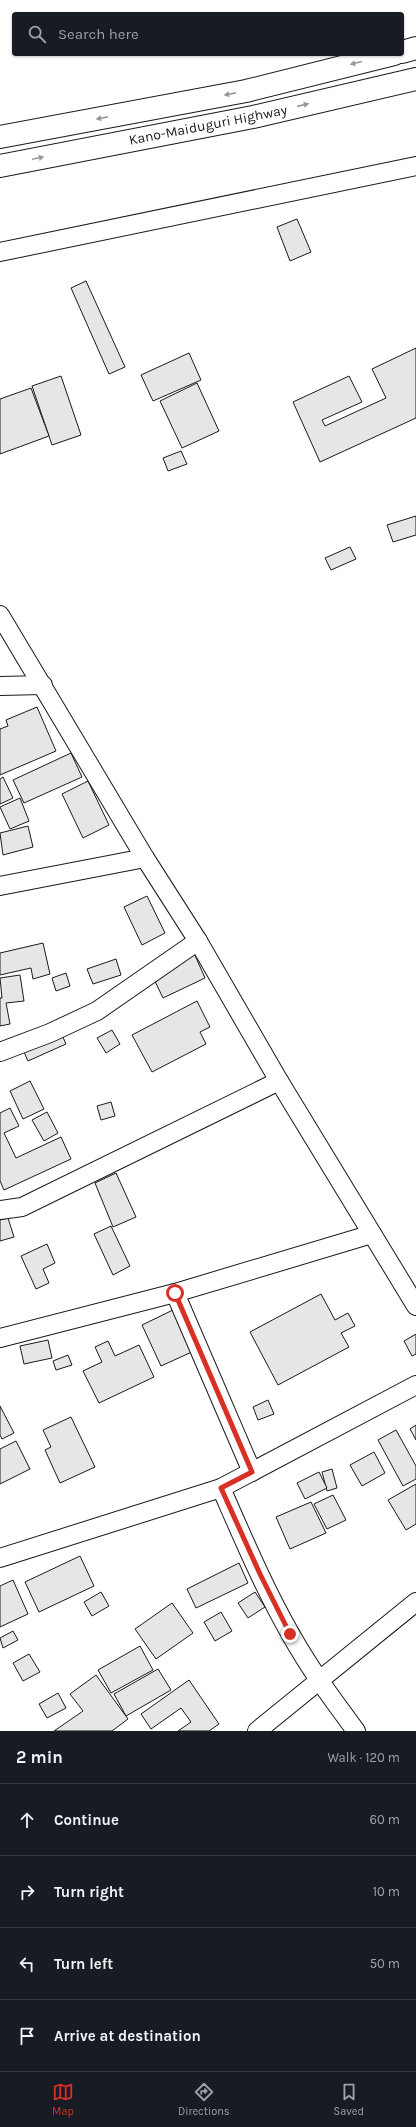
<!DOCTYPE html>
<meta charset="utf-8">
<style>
:root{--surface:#171b24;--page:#20242c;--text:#f1f3f6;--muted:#9ea1a6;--line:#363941;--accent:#d93025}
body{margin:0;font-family:Karla,sans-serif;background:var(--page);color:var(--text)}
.stop{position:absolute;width:12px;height:12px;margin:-9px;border:3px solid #d93025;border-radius:50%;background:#fff}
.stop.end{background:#d93025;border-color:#fff;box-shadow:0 1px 4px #0008}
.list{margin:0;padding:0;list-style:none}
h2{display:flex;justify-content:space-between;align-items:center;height:52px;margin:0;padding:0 16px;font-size:17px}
h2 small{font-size:13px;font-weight:400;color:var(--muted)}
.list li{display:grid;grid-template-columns:26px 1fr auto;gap:12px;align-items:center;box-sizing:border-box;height:72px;padding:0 16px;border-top:1px solid var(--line)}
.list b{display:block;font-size:15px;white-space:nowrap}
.list em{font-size:13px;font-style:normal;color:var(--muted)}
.icon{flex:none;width:22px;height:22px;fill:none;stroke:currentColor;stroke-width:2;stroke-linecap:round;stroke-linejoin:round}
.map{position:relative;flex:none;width:416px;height:1731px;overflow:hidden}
.search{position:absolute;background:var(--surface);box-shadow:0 1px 3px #0004;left:12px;right:12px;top:12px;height:44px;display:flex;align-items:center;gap:10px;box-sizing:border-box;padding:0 14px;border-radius:4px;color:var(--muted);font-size:15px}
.sheet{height:340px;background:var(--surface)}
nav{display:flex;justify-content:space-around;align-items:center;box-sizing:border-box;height:56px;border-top:1px solid var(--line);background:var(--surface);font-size:11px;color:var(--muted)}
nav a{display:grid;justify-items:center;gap:2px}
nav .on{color:var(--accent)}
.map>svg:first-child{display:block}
.building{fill:#e6e6e6;stroke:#1a1a1a}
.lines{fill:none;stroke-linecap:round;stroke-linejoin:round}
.street-casing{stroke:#1a1a1a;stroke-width:20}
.highway-casing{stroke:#1a1a1a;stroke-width:24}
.street{stroke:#fff;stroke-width:18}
.highway{stroke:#fff;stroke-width:22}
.oneway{fill:#989898}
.route{stroke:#d93025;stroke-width:5}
.labels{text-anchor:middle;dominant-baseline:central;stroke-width:3;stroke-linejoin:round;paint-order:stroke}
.street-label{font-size:14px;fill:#1a1a1a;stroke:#fff}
</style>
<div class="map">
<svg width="416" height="1731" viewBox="0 0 416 1731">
<rect width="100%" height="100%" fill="#fff"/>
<g class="building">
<polygon points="297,219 311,252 290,261 277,227"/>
<polygon points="86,281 125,367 109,374 71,288"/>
<polygon points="416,348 416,418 320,462 293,402 349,376 362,402 322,420 325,426 386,398 372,369"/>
<polygon points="189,353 201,380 153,401 141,375"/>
<polygon points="61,376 81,435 52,445 32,386"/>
<polygon points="197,383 219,431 182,448 160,401"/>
<polygon points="31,388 49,436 0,454 0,399"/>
<polygon points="181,451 187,464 168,471 163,458"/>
<polygon points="416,516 416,535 393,542 387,525"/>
<polygon points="350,547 356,559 331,570 325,558"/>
<polygon points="37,707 56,751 0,775 0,729 8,726 6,720"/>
<polygon points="71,753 82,777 24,803 13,780"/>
<polygon points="3,777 13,798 0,804 0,779"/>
<polygon points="88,781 109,825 83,838 62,794"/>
<polygon points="20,798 29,821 10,829 0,807"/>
<polygon points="28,826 33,847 3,855 0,833"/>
<polygon points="147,896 165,933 142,945 124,907"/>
<polygon points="43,943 50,974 33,979 31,968 0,975 0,953"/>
<polygon points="194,953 205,978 163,998 151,973"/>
<polygon points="116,959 121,975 93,984 87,969"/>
<polygon points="66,973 70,986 56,991 52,978"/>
<polygon points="20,975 24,1001 6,1003 10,1024 0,1026 0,998 2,998 0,978"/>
<polygon points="197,1001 210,1027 200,1032 206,1044 152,1072 132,1035"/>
<polygon points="58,1026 66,1044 28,1061 20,1043"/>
<polygon points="112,1030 120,1044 106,1053 97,1038"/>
<polygon points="30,1081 44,1109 23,1119 10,1091"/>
<polygon points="111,1102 115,1116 101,1120 97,1106"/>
<polygon points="10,1108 19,1126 4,1133 16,1158 61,1137 71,1159 4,1190 0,1181 0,1113"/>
<polygon points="47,1112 58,1133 44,1141 32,1120"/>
<polygon points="116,1173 136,1217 113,1227 95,1183"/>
<polygon points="8,1218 14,1237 0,1241 0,1220"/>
<polygon points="111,1226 130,1266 113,1275 94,1234"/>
<polygon points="47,1244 55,1263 43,1269 49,1283 36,1289 21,1256"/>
<polygon points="321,1294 335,1320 348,1313 355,1326 341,1333 349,1347 278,1385 250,1332"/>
<polygon points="175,1309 194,1351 161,1366 142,1325"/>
<polygon points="416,1334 416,1354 412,1356 404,1341"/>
<polygon points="48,1340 52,1358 24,1364 20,1346"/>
<polygon points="108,1341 115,1356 139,1345 154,1377 99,1403 83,1371 102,1362 95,1347"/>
<polygon points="68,1355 72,1365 56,1370 53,1361"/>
<polygon points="268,1400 274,1414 258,1420 253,1407"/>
<polygon points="0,1406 14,1433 2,1439 0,1435"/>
<polygon points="71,1417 95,1467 60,1483 45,1450 51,1447 43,1430"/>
<polygon points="416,1425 416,1440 410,1429"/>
<polygon points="396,1430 416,1466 416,1479 403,1486 378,1440"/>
<polygon points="16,1441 30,1469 0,1484 0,1449"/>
<polygon points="374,1452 385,1473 362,1486 350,1465"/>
<polygon points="332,1469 337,1488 327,1491 322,1472"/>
<polygon points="319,1472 327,1488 305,1499 297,1483"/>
<polygon points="416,1484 416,1524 406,1530 388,1500"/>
<polygon points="333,1495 346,1520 327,1529 314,1504"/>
<polygon points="311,1502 326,1533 290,1549 276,1517"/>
<polygon points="80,1556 94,1586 39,1612 25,1582"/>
<polygon points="239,1563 248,1583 196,1608 187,1589"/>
<polygon points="13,1580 28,1614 0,1627 0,1586"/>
<polygon points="101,1592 109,1606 92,1616 84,1602"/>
<polygon points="255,1592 265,1607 248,1618 238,1603"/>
<polygon points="172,1603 193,1633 156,1659 135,1629"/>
<polygon points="221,1612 232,1631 215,1641 204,1622"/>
<polygon points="13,1631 18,1640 3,1648 0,1638"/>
<polygon points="140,1646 153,1670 111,1693 98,1670"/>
<polygon points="29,1654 40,1672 23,1681 13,1663"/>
<polygon points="158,1669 171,1690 126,1716 114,1694"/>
<polygon points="96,1675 128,1719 112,1731 54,1731 83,1711 70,1694"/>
<polygon points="189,1680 219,1724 209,1731 178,1731 191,1722 181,1708 151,1729 141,1714"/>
<polygon points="58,1693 66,1708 47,1718 39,1704"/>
</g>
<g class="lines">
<defs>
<g id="street">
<polyline points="0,252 416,166"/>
<polyline points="0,615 145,858 198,941 279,1081 416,1306"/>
<polyline points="0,686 43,685"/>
<polyline points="0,886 145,858"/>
<polyline points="0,1052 50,1033 97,1011 198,941"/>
<polyline points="0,1210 22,1207 279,1081"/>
<polyline points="175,1293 252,1472"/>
<polyline points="0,1338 175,1293 372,1234"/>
<path d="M221,1488C243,1538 264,1588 291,1635C310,1669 333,1700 356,1731"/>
<polyline points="0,1558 221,1488 416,1385"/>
<polyline points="257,1731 416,1602"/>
</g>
<g id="highway">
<polyline points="402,52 416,48"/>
<polyline points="0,137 246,91 394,54"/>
<polyline points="0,166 253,117 416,79"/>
</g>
</defs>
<use href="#street" class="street-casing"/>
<use href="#highway" class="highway-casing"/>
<use href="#street" class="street"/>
<use href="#highway" class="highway"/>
</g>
<defs><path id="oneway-solid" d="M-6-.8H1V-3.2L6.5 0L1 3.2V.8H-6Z"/></defs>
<g class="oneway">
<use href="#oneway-solid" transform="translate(356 63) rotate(166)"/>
<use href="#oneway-solid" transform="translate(230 94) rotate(169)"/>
<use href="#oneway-solid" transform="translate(303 105) rotate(-13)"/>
<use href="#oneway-solid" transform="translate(102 118) rotate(169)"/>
<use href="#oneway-solid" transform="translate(38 158) rotate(-12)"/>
</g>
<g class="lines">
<polyline class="route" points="175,1293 252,1472 221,1488 260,1574 290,1634"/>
</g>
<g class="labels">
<g class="street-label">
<text transform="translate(208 125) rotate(-11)">Kano-Maiduguri Highway</text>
</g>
</g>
</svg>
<div class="stop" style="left:175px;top:1293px"></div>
<div class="stop end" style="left:290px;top:1634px"></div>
<div class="search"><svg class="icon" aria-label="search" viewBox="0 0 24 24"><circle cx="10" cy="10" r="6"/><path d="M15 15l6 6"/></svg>Search here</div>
</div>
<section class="sheet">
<h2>2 min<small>Walk · 120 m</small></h2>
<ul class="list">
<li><svg class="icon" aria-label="ahead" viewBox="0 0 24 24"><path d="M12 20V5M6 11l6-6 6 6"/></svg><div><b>Continue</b></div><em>60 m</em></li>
<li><svg class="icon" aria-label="right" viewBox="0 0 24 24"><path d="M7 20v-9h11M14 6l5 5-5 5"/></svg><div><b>Turn right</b></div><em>10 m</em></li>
<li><svg class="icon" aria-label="left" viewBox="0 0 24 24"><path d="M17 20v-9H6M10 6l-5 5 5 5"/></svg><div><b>Turn left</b></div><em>50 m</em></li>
<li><svg class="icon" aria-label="arrive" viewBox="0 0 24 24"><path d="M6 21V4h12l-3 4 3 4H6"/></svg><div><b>Arrive at destination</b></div></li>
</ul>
</section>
<nav>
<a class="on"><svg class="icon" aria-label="map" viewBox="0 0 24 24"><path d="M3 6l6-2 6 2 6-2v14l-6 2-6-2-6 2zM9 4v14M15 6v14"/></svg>Map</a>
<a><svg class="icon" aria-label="directions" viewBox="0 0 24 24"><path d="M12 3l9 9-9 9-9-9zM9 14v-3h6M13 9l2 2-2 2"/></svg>Directions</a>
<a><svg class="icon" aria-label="saved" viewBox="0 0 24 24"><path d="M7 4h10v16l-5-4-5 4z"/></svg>Saved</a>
</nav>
